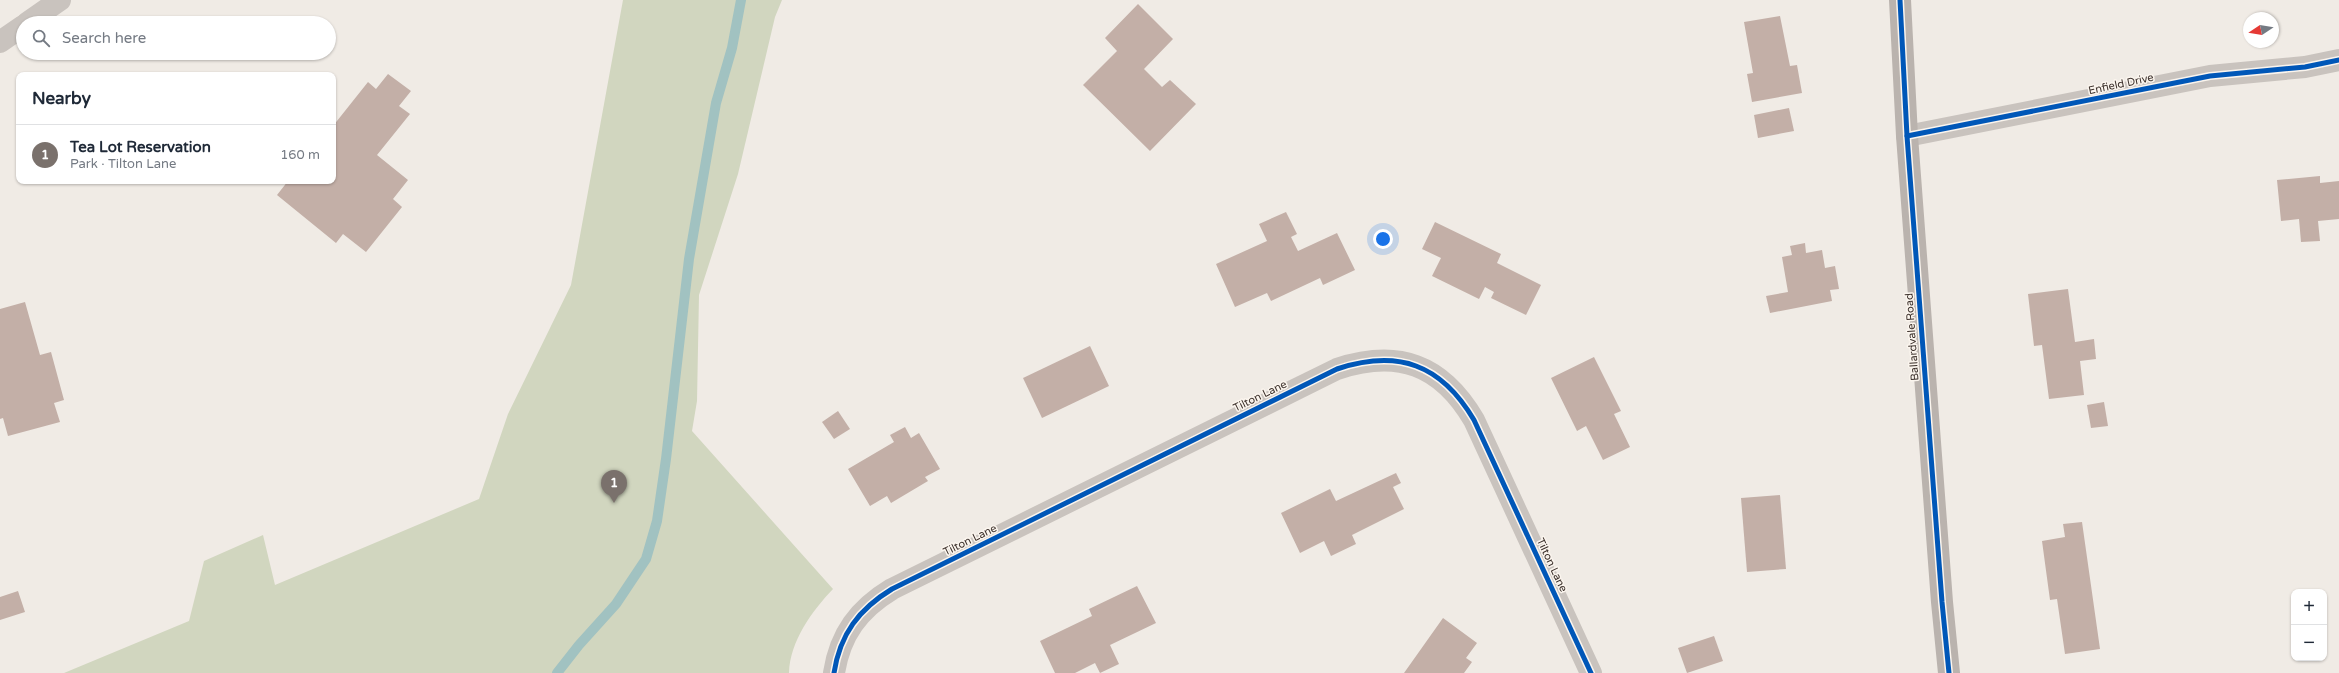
<!DOCTYPE html>
<meta charset="utf-8">
<style>
:root{--surface:#fff;--page:#f2f2f3;--text:#1f2937;--muted:#747a83;--line:#e0e1e3;--accent:#7a716c}
body{margin:0;font-family:"Varela Round",sans-serif;background:var(--page);color:var(--text)}
.controls{position:absolute;right:12px;bottom:12px;display:grid;overflow:hidden;border-radius:8px;box-shadow:0 1px 3px #0004}
.controls button{width:36px;height:36px;display:grid;place-items:center;padding:0;border:0;border-bottom:1px solid var(--line);background:var(--surface);color:var(--text);font:20px sans-serif}
.compass{position:absolute;left:2243px;top:12px;width:36px;height:36px;border-radius:50%;background:var(--surface);box-shadow:0 1px 3px #0004;rotate:258deg}
.you{position:absolute;left:1383px;top:239px;width:14px;height:14px;margin:-10px;border:3px solid #fff;border-radius:50%;background:#1a73e8;box-shadow:0 0 0 6px #1a73e833}
.badge{display:grid;place-items:center;width:26px;height:26px;border-radius:50%;background:var(--accent);color:#fff;font-size:13px;font-weight:700}
.pin{position:absolute;translate:-50% -33px;filter:drop-shadow(0 1px 2px #0008)}
.pin::after{content:'';position:absolute;top:21px;width:14px;height:12px;background:inherit;clip-path:polygon(0 0,100% 0,50% 100%)}
.list{margin:0;padding:0;list-style:none}
h2{display:flex;justify-content:space-between;align-items:center;height:52px;margin:0;padding:0 16px;font-size:17px}
h2 small{font-size:13px;font-weight:400;color:var(--muted)}
.list li{display:grid;grid-template-columns:26px 1fr auto;gap:12px;align-items:center;box-sizing:border-box;height:60px;padding:0 16px;border-top:1px solid var(--line)}
.list b{display:block;font-size:15px;white-space:nowrap}
.list p{margin:0;font-size:13px;white-space:nowrap;color:var(--muted)}
.list em{font-size:13px;font-style:normal;color:var(--muted)}
.icon{flex:none;width:22px;height:22px;fill:none;stroke:currentColor;stroke-width:2;stroke-linecap:round;stroke-linejoin:round}
.map{position:relative;flex:none;width:2339px;height:673px;overflow:hidden}
.search{position:absolute;background:var(--surface);box-shadow:0 1px 3px #0004;left:16px;top:16px;width:320px;height:44px;display:flex;align-items:center;gap:10px;box-sizing:border-box;padding:0 14px;border-radius:22px;color:var(--muted);font-size:15px}
.panel{position:absolute;background:var(--surface);box-shadow:0 1px 3px #0004;left:16px;top:72px;width:320px;height:112px;border-radius:8px}
.map>svg:first-child{display:block}
.green{fill:#d1d6bf}
.lines{fill:none;stroke-linecap:round;stroke-linejoin:round}
.stream{stroke:#a1c2c1;stroke-width:10}
.building{fill:#c3afa7}
.street{stroke:#c9c3be;stroke-width:22}
.secondary{stroke:#bab3ae;stroke-width:22}
.cycleway-casing{stroke:#fbf5ee;stroke-width:8}
.cycleway{stroke:#0057b8;stroke-width:5}
.labels{text-anchor:middle;dominant-baseline:central;stroke-width:3;stroke-linejoin:round;paint-order:stroke}
.street-label{font-size:11px;fill:#3b302b;stroke:#fbf5ee}
</style>
<div class="map">
<svg width="2339" height="673" viewBox="0 0 2339 673">
<rect width="100%" height="100%" fill="#f0ebe5"/>
<path class="green" d="M623,0H782L775,17L738,174L699,295L697,401L692,431L833,589C812,611 790,641 789,673H64L189,621L204,561L263,535L275,585L479,499L508,414L571,285Z"/>
<g class="lines">
<polyline class="stream" points="557,673 579,645 616,604 646,559 657,521 666,459 689,259 716,103 732,48 741,0"/>
</g>
<g class="building">
<polygon points="1138,4 1173,39 1144,69 1162,87 1170,80 1196,104 1150,151 1083,85 1117,51 1105,38"/>
<polygon points="1780,16 1790,66 1797,65 1802,93 1752,102 1747,74 1753,73 1744,22"/>
<polygon points="388,74 411,91 399,106 410,114 377,155 408,180 393,199 402,207 366,252 343,234 336,243 277,195 288,181 333,181 333,126 368,82 376,89"/>
<polygon points="1789,108 1794,131 1758,138 1754,115"/>
<polygon points="2320,176 2320,183 2339,181 2339,219 2318,221 2320,241 2301,242 2299,219 2281,221 2277,180"/>
<polygon points="1286,212 1297,234 1291,237 1298,251 1337,233 1355,270 1323,285 1320,278 1271,301 1267,293 1235,307 1216,264 1267,241 1259,224"/>
<polygon points="1435,222 1501,254 1497,263 1541,285 1526,315 1491,298 1494,292 1485,287 1479,299 1432,276 1441,258 1422,249"/>
<polygon points="1805,243 1806,253 1822,250 1825,268 1835,266 1839,289 1830,290 1832,301 1770,313 1766,296 1788,292 1782,257 1792,255 1790,246"/>
<polygon points="2068,289 2075,342 2094,339 2096,359 2080,361 2084,395 2049,399 2042,345 2034,346 2028,294"/>
<polygon points="25,302 40,355 51,352 64,400 54,403 60,422 8,436 3,418 0,419 0,309"/>
<polygon points="1090,346 1109,386 1042,418 1023,378"/>
<polygon points="1594,357 1621,411 1614,414 1630,447 1603,460 1586,426 1577,431 1551,378"/>
<polygon points="2104,402 2108,426 2091,428 2087,405"/>
<polygon points="838,411 850,429 834,439 822,422"/>
<polygon points="905,427 911,438 919,433 940,469 925,477 928,481 891,503 887,496 870,506 848,469 894,442 890,435"/>
<polygon points="1396,473 1401,483 1393,487 1404,509 1352,535 1356,544 1331,556 1324,541 1300,553 1281,513 1330,489 1336,501"/>
<polygon points="1780,495 1786,569 1747,572 1741,498"/>
<polygon points="2082,522 2100,649 2065,654 2057,599 2050,600 2042,541 2065,537 2063,524"/>
<polygon points="1137,586 1156,623 1110,645 1119,664 1100,673 1095,663 1075,673 1055,673 1040,641 1092,616 1089,609"/>
<polygon points="18,591 25,612 0,620 0,597"/>
<polygon points="1443,618 1477,643 1466,658 1472,662 1464,673 1404,673"/>
<polygon points="1714,636 1723,661 1687,673 1678,648"/>
</g>
<g class="lines">
<g class="street">
<polyline points="27,23 60,0"/>
<polyline points="0,42 23,26"/>
<polyline points="1907,136 2210,76 2305,67 2339,60"/>
<path d="M834,673C840,634 859,609 892,589L1337,369C1398,349 1441,364 1474,420L1591,673"/>
</g>
<polyline class="secondary" points="1900,0 1907,136 1942,602 1949,673"/>
<defs>
<g id="cycleway">
<polyline points="1900,0 1907,136 1942,602 1949,673"/>
<polyline points="1907,136 2210,76 2305,67 2339,60"/>
<path d="M834,673C840,634 859,609 892,589L1337,369C1398,349 1441,364 1474,420L1591,673"/>
</g>
</defs>
<use href="#cycleway" class="cycleway-casing"/>
<use href="#cycleway" class="cycleway"/>
</g>
<g class="labels">
<g class="street-label">
<text transform="translate(2121 84) rotate(-12)">Enfield Drive</text>
<text transform="translate(1912 337) rotate(-94)">Ballardvale Road</text>
<text transform="translate(1260 396) rotate(-26)">Tilton Lane</text>
<text transform="translate(970 540) rotate(-26)">Tilton Lane</text>
<text transform="translate(1552 565) rotate(65)">Tilton Lane</text>
</g>
</g>
</svg>
<div class="controls">
<button>+</button>
<button>−</button>
</div>
<svg class="compass" viewBox="-18 -18 36 36"><path d="M0-13l5 13h-10z" fill="#e53935"/><path d="M0 13l5-13h-10z" fill="#747a83"/></svg>
<div class="you"></div>
<div class="pin badge" style="left:614px;top:503px">1</div>
<div class="search"><svg class="icon" aria-label="search" viewBox="0 0 24 24"><circle cx="10" cy="10" r="6"/><path d="M15 15l6 6"/></svg>Search here</div>
<section class="panel">
<h2>Nearby<small></small></h2>
<ul class="list">
<li><span class="badge">1</span><div><b>Tea Lot Reservation</b><p>Park · Tilton Lane</p></div><em>160 m</em></li>
</ul>
</section>
</div>
